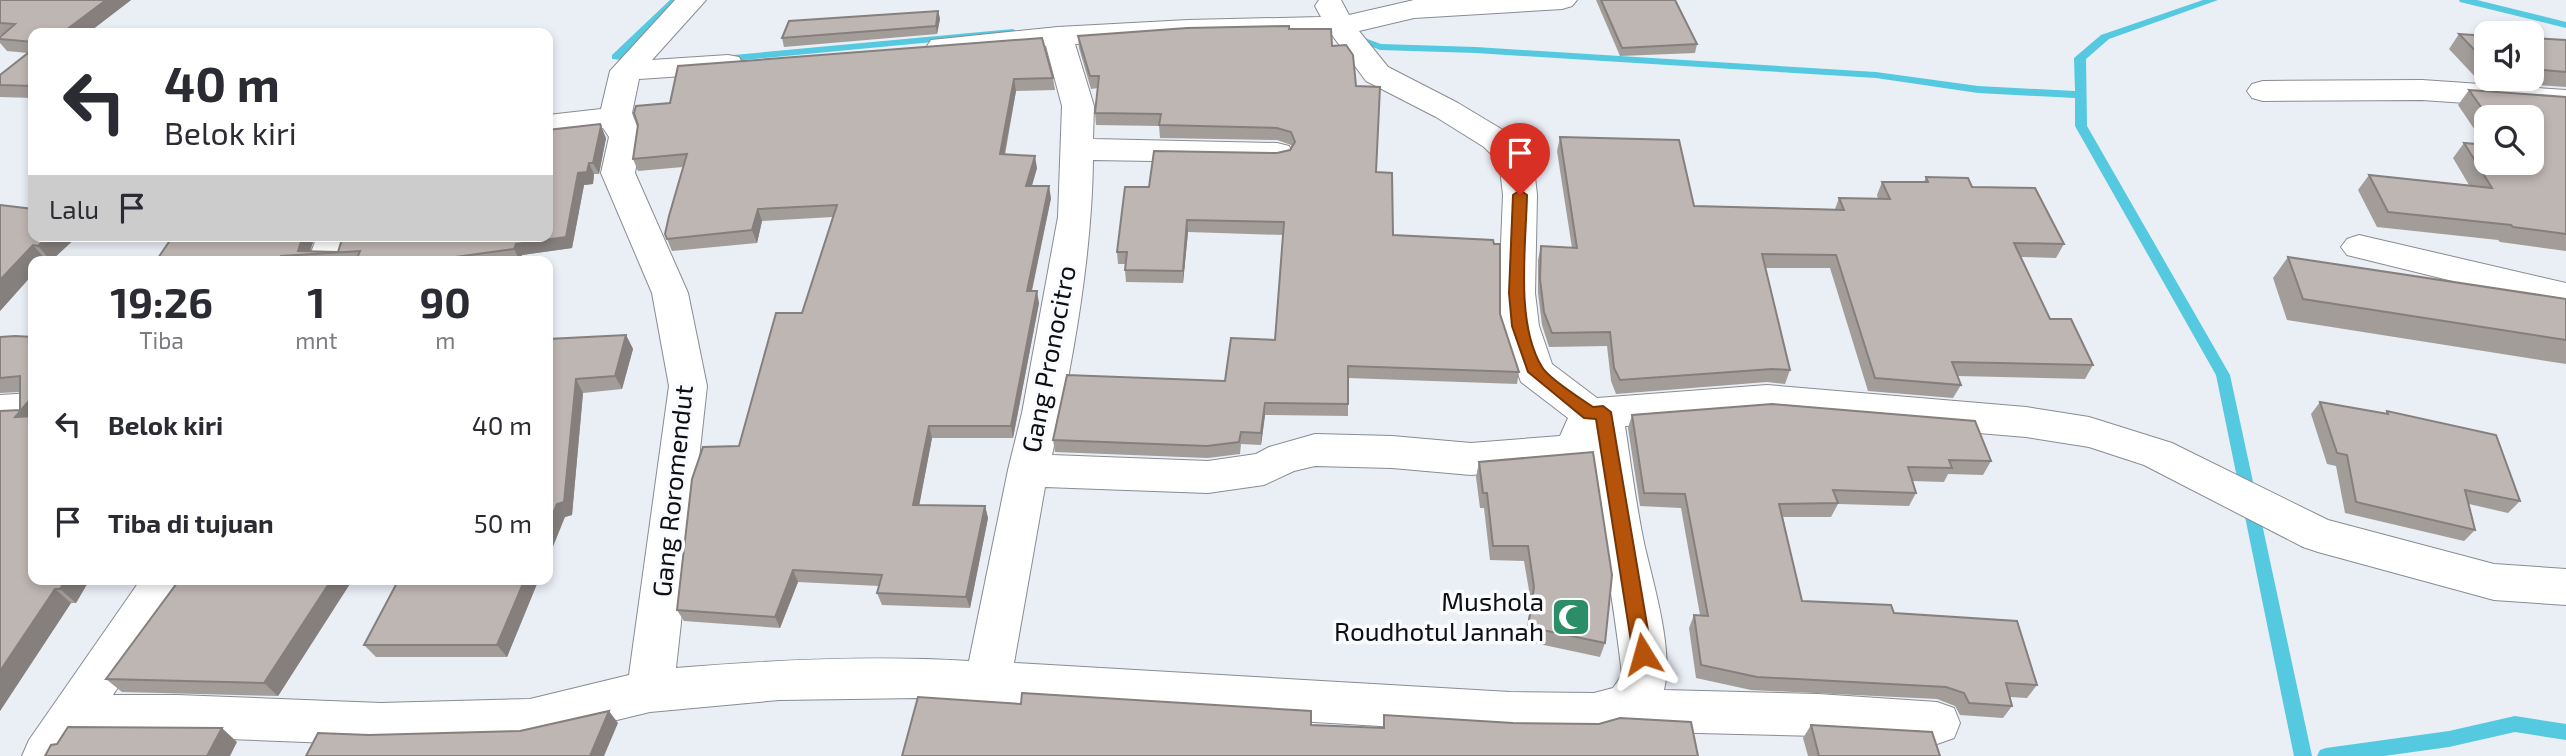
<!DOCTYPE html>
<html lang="id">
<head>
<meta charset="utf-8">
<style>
	:root { --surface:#fff; --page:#f7f7f7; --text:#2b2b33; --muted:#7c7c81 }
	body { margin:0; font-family:"Exo 2",sans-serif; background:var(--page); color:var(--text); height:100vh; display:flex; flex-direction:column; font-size:26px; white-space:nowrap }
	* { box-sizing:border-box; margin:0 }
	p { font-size:23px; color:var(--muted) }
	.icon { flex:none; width:38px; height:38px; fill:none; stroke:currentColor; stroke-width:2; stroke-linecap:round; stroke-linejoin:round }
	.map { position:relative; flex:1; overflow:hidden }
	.side { position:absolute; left:28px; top:256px; width:525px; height:329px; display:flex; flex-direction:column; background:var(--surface); border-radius:14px; box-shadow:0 4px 10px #0003 }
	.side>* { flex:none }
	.top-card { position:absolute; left:28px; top:28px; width:525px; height:214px; border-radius:14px; box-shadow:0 4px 10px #0003; background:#fff; color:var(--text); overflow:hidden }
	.controls { position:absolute; left:2474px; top:21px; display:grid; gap:14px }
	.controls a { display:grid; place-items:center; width:70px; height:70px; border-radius:14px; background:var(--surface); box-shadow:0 4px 10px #0003; font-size:35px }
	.pin { position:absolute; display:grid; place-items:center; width:60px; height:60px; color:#fff; margin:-72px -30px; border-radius:50% 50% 50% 0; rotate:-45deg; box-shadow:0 0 7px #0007 }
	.pin .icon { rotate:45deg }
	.me { position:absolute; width:77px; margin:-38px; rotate:352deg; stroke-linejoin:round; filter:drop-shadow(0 0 5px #0008) }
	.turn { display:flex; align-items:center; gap:24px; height:147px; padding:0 21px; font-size:32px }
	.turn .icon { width:91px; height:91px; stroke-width:2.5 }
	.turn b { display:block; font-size:49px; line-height:60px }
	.then { display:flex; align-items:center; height:66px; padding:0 21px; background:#0003; gap:14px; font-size:26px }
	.eta { display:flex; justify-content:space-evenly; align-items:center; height:119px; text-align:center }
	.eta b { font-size:42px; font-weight:700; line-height:49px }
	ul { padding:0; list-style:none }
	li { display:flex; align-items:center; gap:21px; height:98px; padding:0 21px }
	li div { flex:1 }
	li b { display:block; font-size:26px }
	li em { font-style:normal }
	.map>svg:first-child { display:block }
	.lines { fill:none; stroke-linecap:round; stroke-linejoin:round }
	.stream { fill:#54c9e0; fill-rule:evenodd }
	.minor-casing { stroke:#898c92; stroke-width:2 }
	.minor { fill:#fff; fill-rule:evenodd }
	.wall { fill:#a39d9a; fill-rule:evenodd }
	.shaded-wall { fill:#857f7d }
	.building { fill:#beb6b3; stroke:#857f7d; stroke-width:2 }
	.route { fill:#b45309; stroke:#753606; stroke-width:2 }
	.labels { text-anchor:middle; stroke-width:7; stroke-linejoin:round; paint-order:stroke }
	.street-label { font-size:26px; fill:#0e0f11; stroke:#fafbfe }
	.poi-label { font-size:26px; fill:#0e0f11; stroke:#fafbfe; text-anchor:end }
</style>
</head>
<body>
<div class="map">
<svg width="2566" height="756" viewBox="0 0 2566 756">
	<rect width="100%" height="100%" fill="#eaeef5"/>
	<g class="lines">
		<g class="stream">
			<polygon points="670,0 681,0 625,55 644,58 644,62 612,59 612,55"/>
			<polygon points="2203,0 2218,0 2109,39 2086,59 2087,126 2230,375 2312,756 2294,756 2216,375 2075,126 2075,98 1978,93 1876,78 1476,53 1380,50 1346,36 1351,33 1381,44 1476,47 1876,72 1978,86 2075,91 2074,58 2101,35"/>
			<polygon points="2459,0 2477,0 2566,22 2566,28 2460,2"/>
			<polygon points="1013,29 1018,32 1017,34 723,62 717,59 723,56"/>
			<polygon points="2515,716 2566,724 2566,740 2515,732 2449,747 2384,756 2317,756 2320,750 2326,748 2449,731"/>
		</g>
		<g class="minor-casing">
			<g id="minor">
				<path d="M675 0H706L652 60 728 55 739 57 743 64 739 71 728 73 639 79 632 113 641 137 635 173 688 293 707 386 676 668C773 660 871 655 969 661L1008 470 1022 413 1058 217 1062 106 1046 46 942 55 931 52 927 46 931 40 1058 27 1188 20 1321 17 1315 6 1319 0H1341L1349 15 1414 0H1577L1572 6 1562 9 1414 18 1359 31 1388 67 1458 103 1508 133 1525 153 1534 168 1537 195 1535 293 1539 326 1552 364 1597 398 1767 385 2026 407 2089 417 2172 443 2328 520 2494 564 2566 569V605L2494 600 2318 552 2303 547 2144 465 2089 447 2026 437 1767 415 1625 426C1631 465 1636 504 1644 543 1653 583 1674 650 1664 690L1818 694 1937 702 1954 708 1960 723 1954 738 1937 744 1818 736 1657 732 1632 725 1594 735 1510 734 920 698 779 700 650 712 530 741 381 745 177 737 85 738 73 756H22L29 740 141 579H188L113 695H177L381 703 530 699 629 675 669 386 652 293 601 173 609 137 603 128 548 135V115L601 109 610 71ZM1332 35 1366 81 1436 117 1484 147 1495 158 1500 168 1503 195 1499 293 1501 326 1521 382 1568 418 1560 436 1471 443 1392 436 1315 434 1269 447 1256 454 1208 461 1052 455C1073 362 1092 254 1093 160L1277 163 1289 160 1293 153 1289 146 1277 143 1093 139 1094 106 1075 44 1188 38ZM1590 457C1600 530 1614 602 1622 675L1613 688 1594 693 1510 692 1014 663 1045 487 1208 493 1264 485 1294 471 1315 466 1392 468 1471 475 1573 467 1587 462Z"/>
				<polygon points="2422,80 2566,90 2566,110 2422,100 2263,101 2252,98 2247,91 2252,84 2263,81"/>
				<polygon points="2359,235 2566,283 2566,309 2347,255 2341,247 2347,239"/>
				<polygon points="317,236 352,236 344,261 308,261"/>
				<polygon points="33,393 33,423 0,425 0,395"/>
			</g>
		</g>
		<use href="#minor" class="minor"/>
	</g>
	<g class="wall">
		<polygon points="0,0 131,0 88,33 33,33 33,98 0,97 0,75 28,53 7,51 0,43 0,37 2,35 0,35"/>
		<polygon points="1596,0 1675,0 1697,44 1695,53 1620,56"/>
		<polygon points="938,11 940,19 937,34 784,47 782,38"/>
		<polygon points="1289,29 1332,46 1356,86 1376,172 1393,235 1500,314 1519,372 1517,384 1348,378 1348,416 1265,415 1261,445 1241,444 1240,454 1208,458 1055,452 1053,440 1225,381 1275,340 1283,235 1188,232 1183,283 1126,282 1125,270 1125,264 1118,264 1117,252 1149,187 1290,150 1292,147 1291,145 1277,140 1160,138 1159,126 1096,125 1095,113 1098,88 1091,89 1079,48 1078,36"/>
		<polygon points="2459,34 2487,36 2487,79 2532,79 2532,38 2566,40 2566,87 2479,81 2449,49"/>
		<polygon points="678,66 1053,78 1055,90 1016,91 1005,155 1037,168 1032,186 1051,198 1032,291 1039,303 1013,438 932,438 919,505 985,506 988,518 970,608 882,605 877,593 879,586 798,582 780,628 684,621 677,610 739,446 802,313 833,217 762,221 757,243 672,251 665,234 683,167 638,171 633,159 670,103"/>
		<path d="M2469 90 2566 97V251L2500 242 2498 240 2377 227 2358 190 2369 175 2469 185 2453 158 2464 143 2485 145 2458 105ZM2487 117H2532V163H2487Z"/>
		<polygon points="548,130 606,138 599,174 594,174 593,184 584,185 572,248 522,255 520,261 156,261 173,236 315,236 310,251 338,252"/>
		<polygon points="1560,137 1694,206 1835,209 1839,198 1878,199 1877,195 1882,182 1924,182 1926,177 1972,187 2064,244 2056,258 2021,257 2050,319 2093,365 2085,379 1957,376 1961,385 1953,398 1868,391 1830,268 1766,268 1790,370 1785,384 1767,382 1616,394 1611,381 1607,346 1549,347 1542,325 1538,293 1538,260 1541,246 1572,248 1557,151"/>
		<polygon points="33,209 51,261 33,261 33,274 0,311"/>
		<polygon points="2288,257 2566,299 2566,364 2287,320 2273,278"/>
		<polygon points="626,335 633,349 622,389 583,393 572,515 565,517 548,339"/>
		<polygon points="0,337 33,337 33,579 90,579 76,603 71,603 0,711 0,411 20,410 20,392 0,393"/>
		<polygon points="2320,402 2385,414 2387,411 2520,501 2508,513 2469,504 2475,530 2464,541 2345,513 2336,466 2327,464 2311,414"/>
		<polygon points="1632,415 1991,461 1983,475 1948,474 1944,482 1912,481 1916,493 1909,506 1838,504 1831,517 1783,517 1802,601 1894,613 2037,685 2027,698 2010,697 2012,706 2003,718 1960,715 1955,706 1937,699 1751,690 1696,678 1689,628 1694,615 1700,615 1681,508 1640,506 1628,428"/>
		<polygon points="1479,462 1605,643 1600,657 1525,641 1531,602 1524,561 1490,560 1484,508 1480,508 1476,477"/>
		<polygon points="178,579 353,579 278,696 122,692 106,679 179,580"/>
		<polygon points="399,579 539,579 507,657 376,657 364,645"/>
		<polygon points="1811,725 1940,756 1808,756 1803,738"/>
	</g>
	<g class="shaded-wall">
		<polygon points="106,0 131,0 88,33 62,33"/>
		<polygon points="938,11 940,19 937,34 936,26"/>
		<polygon points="1014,79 1016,91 1002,166 1000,154"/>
		<polygon points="601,126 606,138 599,174 593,163"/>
		<polygon points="1035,156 1037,168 1028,198 1026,186"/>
		<polygon points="589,163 594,174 593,184 584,185 572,248 522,255 520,261 514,249 516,244"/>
		<polygon points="1049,186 1051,198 1029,303 1027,291"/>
		<polygon points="758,209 762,221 757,243 752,230"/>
		<polygon points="1187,220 1188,232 1183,283 1183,271"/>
		<polygon points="49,236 78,236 51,261 38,246"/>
		<polygon points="303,236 315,236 309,254 298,251"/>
		<polygon points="33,245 46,260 33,261 33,274 0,311 0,280"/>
		<polygon points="1037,291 1039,303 1013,438 1011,426"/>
		<polygon points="626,335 633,349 622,389 615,376"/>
		<polygon points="576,379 583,393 572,515 565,517 548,559 548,525"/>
		<polygon points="33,396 33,428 15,417"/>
		<polygon points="1265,403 1265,415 1261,445 1261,433"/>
		<polygon points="929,426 932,438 917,517 913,505"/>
		<polygon points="985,506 988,518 970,608 966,597"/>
		<polygon points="793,570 798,582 780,628 775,617"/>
		<polygon points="66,579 90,579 76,603 60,589"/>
		<polygon points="332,579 353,579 278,696 264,683"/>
		<polygon points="525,579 539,579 507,657 497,645"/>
		<polygon points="55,589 71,603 0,711 0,671"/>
		<polygon points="609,711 618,723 604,756 590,756"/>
		<polygon points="222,728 237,742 230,756 207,756"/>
	</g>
	<g class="building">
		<polygon points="0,0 106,0 62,33 33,33 33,42 0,39 0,37 15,24 0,23"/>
		<polygon points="1601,0 1675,0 1697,44 1622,48"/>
		<polygon points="938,11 936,26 782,38 789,21"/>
		<polygon points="1289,26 1289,29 1331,29 1332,46 1346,45 1353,55 1356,86 1380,87 1376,172 1392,173 1393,235 1493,240 1494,244 1500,244 1500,314 1519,372 1348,366 1348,404 1265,403 1261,433 1241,432 1239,442 1207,446 1053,440 1067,375 1225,381 1231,338 1275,340 1284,222 1187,220 1183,271 1125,270 1127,252 1117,252 1125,187 1149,187 1154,151 1277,153 1290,150 1295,142 1291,132 1277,128 1159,125 1161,114 1095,113 1099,76 1090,76 1078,36 1187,28"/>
		<polygon points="2459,34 2487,36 2487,63"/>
		<polygon points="1042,38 1053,78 1014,79 1000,154 1035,156 1026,186 1049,186 1027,291 1037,291 1011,426 929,426 913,505 985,506 966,597 877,593 882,575 793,570 775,617 677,610 692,479 703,447 739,446 776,313 802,313 837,205 758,209 752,230 667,239 665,234 669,216 687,154 633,159 638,125 634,113 636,106 670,103 678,66"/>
		<polygon points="2532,38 2566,40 2566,72 2532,69"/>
		<polygon points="33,49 33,86 0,85 0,75"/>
		<polygon points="2469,90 2566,97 2566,234 2513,227 2511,225 2388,212 2369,175 2492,188 2464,143 2487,145 2487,163 2532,163 2532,117 2488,117"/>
		<polygon points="600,124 601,126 593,163 589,163 587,172 578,173 566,237 516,244 514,249 426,261 356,261 360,251 281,256 278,261 156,261 173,236 303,236 298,251 338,252 343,236 548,236 548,130"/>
		<polygon points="1560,137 1679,140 1694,206 1844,210 1839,198 1890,199 1882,182 1928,182 1926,177 1968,178 1972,187 2035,188 2064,244 2014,243 2050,319 2071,319 2093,365 1952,362 1961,385 1875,378 1836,255 1762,254 1790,370 1772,369 1620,380 1614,368 1610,332 1552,333 1544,312 1540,279 1541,246 1577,248"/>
		<polygon points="0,205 33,209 33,236 49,236 38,246 33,245 0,280"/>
		<polygon points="2288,257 2566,299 2566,340 2303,299"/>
		<polygon points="626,335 615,376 576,379 564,502 557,504 548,525 548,339"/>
		<polygon points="15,336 33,337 33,396 15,417 33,416 33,579 66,579 60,589 55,589 0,671 0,411 20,410 20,376 0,378 0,337"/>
		<polygon points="2320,402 2388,414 2387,411 2496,435 2520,501 2465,490 2475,530 2356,502 2347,455 2337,453"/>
		<polygon points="1772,404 1975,421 1991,461 1949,460 1952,468 1908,467 1916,493 1833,490 1838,503 1779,504 1802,601 1891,605 1894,613 2017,621 2037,685 2006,683 2012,706 1969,703 1964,693 1946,687 1757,677 1701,665 1694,615 1708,616 1685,494 1644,493 1632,415"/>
		<polygon points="1593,452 1612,575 1605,643 1528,627 1534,587 1528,546 1493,546 1487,493 1483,493 1479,462"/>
		<polygon points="180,579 332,579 264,683 106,679"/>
		<polygon points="399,579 525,579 497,645 364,645"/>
		<polygon points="1022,693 1311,711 1311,725 1384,728 1384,715 1513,723 1599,724 1620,718 1691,722 1698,756 902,756 918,697 1021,704"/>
		<polygon points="609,711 590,756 306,756 318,733 369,735 520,731"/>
		<polygon points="1811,725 1932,732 1940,756 1819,756"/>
		<polygon points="68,727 222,728 207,756 45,756 51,745 57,744"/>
	</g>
	<path class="route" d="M1520 190 1527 195C1526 245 1515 323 1542 367 1549 379 1580 398 1593 407L1603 406 1611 412 1652 654 1649 659 1643 662 1636 659 1633 654 1596 419 1584 418 1528 372 1512 326 1509 293 1513 195Z"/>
	<defs>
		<g id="mosque-square" transform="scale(2.0125)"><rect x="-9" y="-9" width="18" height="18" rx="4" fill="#2b8e69" stroke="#fafbfe"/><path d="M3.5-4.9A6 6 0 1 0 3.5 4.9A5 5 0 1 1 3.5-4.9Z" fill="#fff"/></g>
	</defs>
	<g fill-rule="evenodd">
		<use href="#mosque-square" x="1571" y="617"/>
	</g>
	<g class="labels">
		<g class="street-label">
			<text transform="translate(1049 359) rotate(-79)" y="9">Gang Pronocitro</text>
			<text transform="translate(673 491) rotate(-84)" y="9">Gang Roromendut</text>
		</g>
		<g class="poi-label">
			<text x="1544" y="611">Mushola<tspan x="1544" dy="30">Roudhotul Jannah</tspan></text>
		</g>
	</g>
</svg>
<div class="controls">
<a><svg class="icon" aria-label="sound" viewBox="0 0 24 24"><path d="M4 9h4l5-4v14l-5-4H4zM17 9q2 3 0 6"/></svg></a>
<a><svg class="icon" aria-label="search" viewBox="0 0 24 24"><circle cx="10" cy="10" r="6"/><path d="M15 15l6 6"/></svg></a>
</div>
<div class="pin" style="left:1520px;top:195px;background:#d93025"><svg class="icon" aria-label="arrive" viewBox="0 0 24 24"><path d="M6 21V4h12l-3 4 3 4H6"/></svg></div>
<svg class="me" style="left:1643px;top:654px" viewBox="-20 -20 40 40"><path d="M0-17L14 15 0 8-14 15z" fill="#b45309" stroke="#fff" stroke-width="4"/></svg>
<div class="top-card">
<div class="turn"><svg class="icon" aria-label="left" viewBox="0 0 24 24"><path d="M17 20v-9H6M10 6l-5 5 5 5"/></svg><div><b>40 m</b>Belok kiri</div></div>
<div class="then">Lalu<svg class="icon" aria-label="arrive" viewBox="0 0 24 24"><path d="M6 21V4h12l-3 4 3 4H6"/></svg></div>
</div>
<section class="side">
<div class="eta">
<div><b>19:26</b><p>Tiba</p></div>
<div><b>1</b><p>mnt</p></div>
<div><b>90</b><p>m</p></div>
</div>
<ul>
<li><svg class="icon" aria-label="left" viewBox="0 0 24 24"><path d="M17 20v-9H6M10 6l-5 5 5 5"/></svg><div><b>Belok kiri</b></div><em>40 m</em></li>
<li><svg class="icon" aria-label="arrive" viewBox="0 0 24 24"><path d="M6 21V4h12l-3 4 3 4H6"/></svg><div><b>Tiba di tujuan</b></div><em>50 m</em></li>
</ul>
</section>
</div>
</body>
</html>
